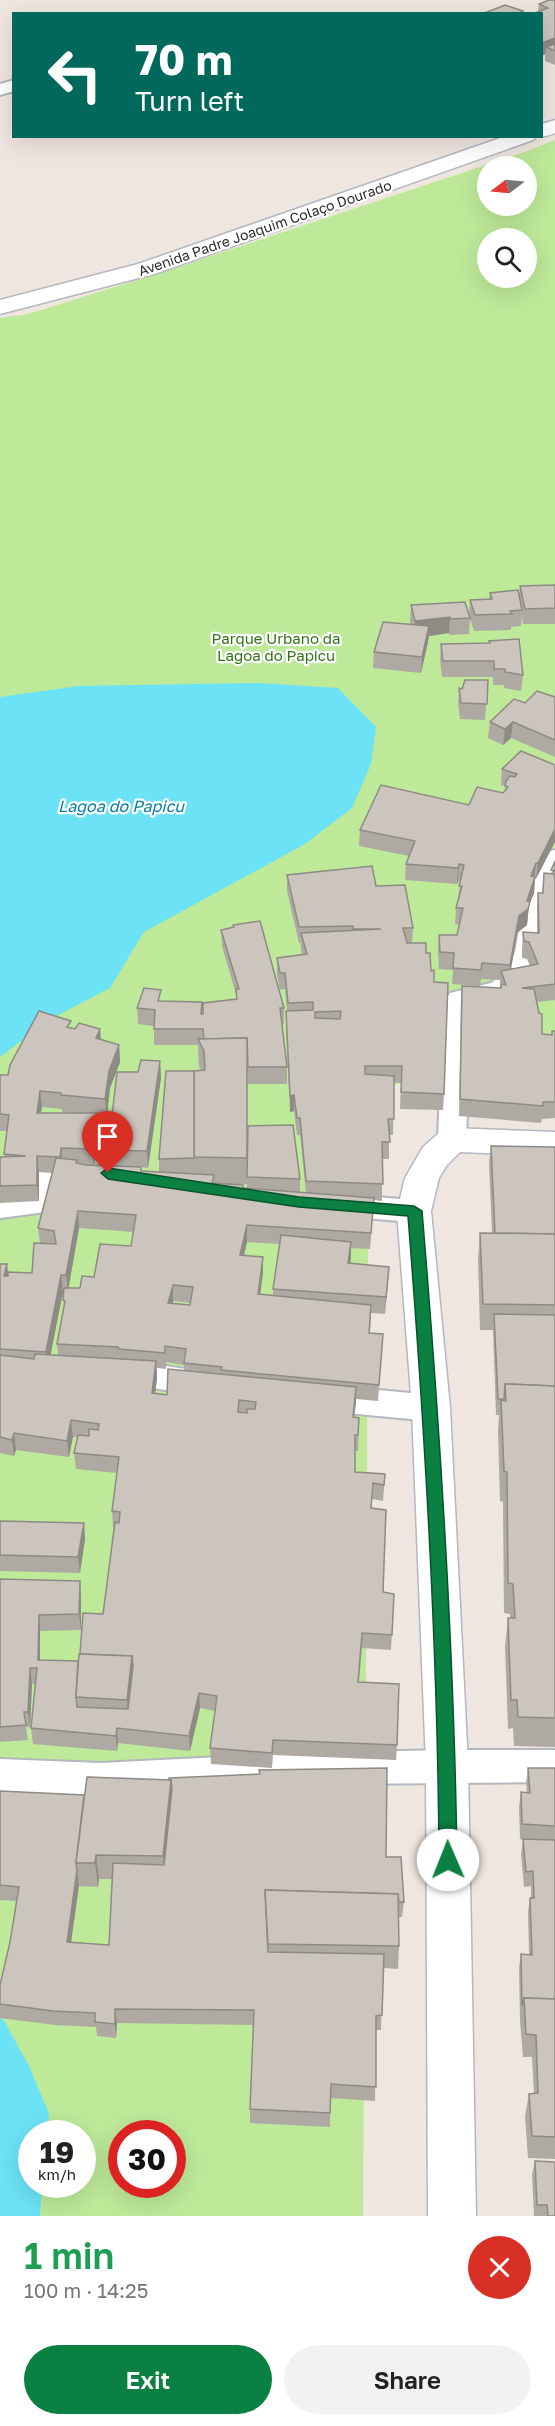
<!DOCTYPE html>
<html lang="en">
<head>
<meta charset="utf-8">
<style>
	:root { --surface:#fff; --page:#f2f2f2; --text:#222; --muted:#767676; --accent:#0b8043 }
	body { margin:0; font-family:"Golos Text",sans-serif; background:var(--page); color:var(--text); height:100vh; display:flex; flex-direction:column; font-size:22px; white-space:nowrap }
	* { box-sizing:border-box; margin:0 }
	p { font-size:20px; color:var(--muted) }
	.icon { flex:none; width:33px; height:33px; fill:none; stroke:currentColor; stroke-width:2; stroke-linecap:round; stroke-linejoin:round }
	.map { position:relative; height:2216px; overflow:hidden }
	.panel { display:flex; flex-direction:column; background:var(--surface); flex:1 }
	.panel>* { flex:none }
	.guide { position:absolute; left:12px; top:12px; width:531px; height:126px; border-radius:0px; box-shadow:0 6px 24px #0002; background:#00695c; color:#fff; overflow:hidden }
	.needle { width:39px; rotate:254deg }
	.controls { position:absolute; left:477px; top:156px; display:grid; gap:12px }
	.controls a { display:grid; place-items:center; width:60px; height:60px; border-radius:50%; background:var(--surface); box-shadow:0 6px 24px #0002; font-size:30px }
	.speed { position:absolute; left:18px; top:2120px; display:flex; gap:12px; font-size:30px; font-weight:700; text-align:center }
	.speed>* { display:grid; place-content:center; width:78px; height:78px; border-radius:50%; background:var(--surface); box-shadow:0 6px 24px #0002; line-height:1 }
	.speed small { font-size:15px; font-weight:400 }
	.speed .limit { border:9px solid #d22; background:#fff; color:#111 }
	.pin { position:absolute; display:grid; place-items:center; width:51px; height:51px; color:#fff; margin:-62px -26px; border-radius:50% 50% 50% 0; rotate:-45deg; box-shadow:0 0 6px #0007 }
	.pin .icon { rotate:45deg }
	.me { position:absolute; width:66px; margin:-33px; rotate:359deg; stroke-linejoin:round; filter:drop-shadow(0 0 4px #0008) }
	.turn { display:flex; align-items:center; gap:21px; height:126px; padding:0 24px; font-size:27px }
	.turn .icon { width:78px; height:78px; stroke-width:2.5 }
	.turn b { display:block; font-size:42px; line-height:51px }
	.round { display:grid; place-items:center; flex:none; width:63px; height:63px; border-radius:32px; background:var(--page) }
	.headline { display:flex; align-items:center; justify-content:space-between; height:102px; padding:0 24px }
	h1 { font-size:36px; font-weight:600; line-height:45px; color:#1e9e55 }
	.primary-button { display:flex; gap:12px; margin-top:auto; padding:12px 24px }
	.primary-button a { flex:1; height:69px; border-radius:36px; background:var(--accent); color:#fff; font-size:24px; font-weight:600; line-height:69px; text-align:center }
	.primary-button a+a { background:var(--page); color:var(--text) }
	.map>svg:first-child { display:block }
	.green { fill:#bde999; fill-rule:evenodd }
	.water { fill:#6ce2f7 }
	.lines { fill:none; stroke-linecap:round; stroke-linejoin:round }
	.service-casing { stroke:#b3b7c1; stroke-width:4 }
	.minor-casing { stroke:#b3b7c1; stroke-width:3 }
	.service { fill:#fff; fill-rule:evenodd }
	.minor { fill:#fff; fill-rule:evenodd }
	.wall { fill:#afa9a3; fill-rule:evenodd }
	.shaded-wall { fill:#8e8a84 }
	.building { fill:#cbc5bd; stroke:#8e8a84; stroke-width:1.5; fill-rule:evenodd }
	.route { fill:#0b8043; stroke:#07532c; stroke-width:1.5 }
	.labels { text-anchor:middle; stroke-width:4.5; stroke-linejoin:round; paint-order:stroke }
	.far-street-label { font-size:14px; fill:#2d2d2d; stroke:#fff }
	.park-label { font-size:15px; fill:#347216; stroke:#fff }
	.water-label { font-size:16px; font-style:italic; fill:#057fa2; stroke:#fff }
</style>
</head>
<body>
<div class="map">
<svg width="555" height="2216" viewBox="0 0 555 2216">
	<rect width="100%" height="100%" fill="#efe6df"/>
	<path class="green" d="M555 140V1077L444 1071 369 1092 363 2216H0V318L28 314 160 273 522 153ZM488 166H526V206H488ZM488 238H526V278H488ZM32 2133H82V2184H32ZM122 2133H172V2184H122Z"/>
	<g class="water">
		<polygon points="259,683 338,688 376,727 371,764 352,808 305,844 144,932 110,988 47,1021 0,1057 0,697 79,686"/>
		<polygon points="0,2018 3,2019 29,2066 49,2114 47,2133 32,2133 32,2184 42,2184 40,2216 0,2216"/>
	</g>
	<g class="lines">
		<g class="service-casing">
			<g id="service">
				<polygon points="14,80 14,91 0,95 0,84"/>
				<polygon points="555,850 555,885 549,902 541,952 533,975 516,993 471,1006 466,1140 462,1147 452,1150 442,1147 438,1140 443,1003 450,993 491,983 508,970 515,952 526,891 546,852"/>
				<path d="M53 1163H91L101 1166 106 1174 101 1182 91 1185H63V1197L53 1211 0 1218V1196L33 1193C34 1177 37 1168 53 1163Z"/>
				<polygon points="336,1194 414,1200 425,1203 429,1211 425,1219 414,1222 336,1216 326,1213 321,1205 326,1197"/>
				<polygon points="120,1359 205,1372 216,1375 221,1384 216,1393 205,1396 120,1383 109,1380 104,1371 109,1362"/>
				<polygon points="316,1384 431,1395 442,1399 447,1408 442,1417 431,1421 316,1410 305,1406 300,1397 305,1388"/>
				<polygon points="447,1750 555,1750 555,1782 340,1784 100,1796 0,1791 0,1759 100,1763 304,1753"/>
			</g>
		</g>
		<g class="minor-casing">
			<g id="minor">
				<path d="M555 120V133C550 135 545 137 540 136L542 124Z"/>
				<polygon points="506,136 536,136 533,140 154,274 0,314 0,300 138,264"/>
				<polygon points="452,1128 555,1132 555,1156 460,1152 447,1165 439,1178 431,1211 450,1408 468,1765 476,2216 428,2216 426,1765 412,1408 397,1211 405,1178 423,1147 440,1132"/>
			</g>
		</g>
		<use href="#service" class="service"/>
		<use href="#minor" class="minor"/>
	</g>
	<g class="wall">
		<polygon points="555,0 555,65 545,61 545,54 542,56 542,14 538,11 539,4"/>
		<polygon points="555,585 555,624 523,624 522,616 521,626 511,627 511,630 474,631 470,619 469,634 449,635 449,633 429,636 428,642 421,673 373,668 374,652 411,625 410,621 411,605 469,614 470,600 489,599 490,593 519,596 520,586"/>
		<polygon points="489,641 523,675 521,691 504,688 504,685 493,685 493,677 442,677 440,660 441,644 489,643"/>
		<polygon points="488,680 485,720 460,719 458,704 459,688 462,689"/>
		<polygon points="555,697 555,757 511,738 503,745 488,738 490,722 525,703"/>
		<polygon points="555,765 536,879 535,879 534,893 529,905 527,925 517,933 511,969 530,966 527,959 522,958 522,949 523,932 537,933 537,909 538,893 542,893 544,873 551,874 555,861 555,1000 537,1002 542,1034 552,1035 555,1031 555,1118 542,1119 541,1123 459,1116 461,1003 462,986 500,988 500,980 481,979 480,986 452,984 453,970 439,969 438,951 439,935 457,935 459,925 455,924 456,908 458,902 460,881 458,881 457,884 405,880 406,864 409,856 359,846 360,830 469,805 503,793 505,791 505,786 501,785 502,769"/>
		<path d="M287 875 376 886 413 928 412 943 426 953 431 971 444 1094 443 1110 400 1109 401 1083 394 1082 393 1135H389V1159H382V1201L374 1200 370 1249 351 1248 350 1263 389 1267 385 1314 371 1313 370 1333 383 1334 378 1401 356 1399 354 1417 359 1418 358 1451H355V1472L385 1474 383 1501 372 1499V1508L383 1592 394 1594 391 1650 362 1648 359 1682 397 1745 396 1760 273 1755 272 1768 211 1764 210 1748 215 1711 200 1708 190 1751 118 1743 117 1751 33 1744 31 1728 35 1684H32L30 1727H26L28 1740 0 1742V1579L80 1581 81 1597V1630L40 1631V1661H78L80 1654 103 1614 114 1527H113L112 1511 117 1473 76 1469 74 1453 78 1437H73L69 1457 16 1450 14 1456 0 1453V1264L8 1272 32 1273 40 1243 38 1228 52 1173 39 1172V1201L0 1203V1157H4L7 1131H0V1075H8L71 1028 75 1029H100L101 1040 119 1045 120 1062 110 1088 107 1115H99L100 1129 94 1165 109 1166 108 1150 138 1072 160 1061 161 1078 148 1168 141 1167V1171L159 1172V1159L194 1071 201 1070 199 1066 198 1045H154V1026L138 1024 137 1008 161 1001 202 1002V1014L236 1000V994L222 946 221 930 233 927V925L284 1008V1024H282L287 1067V1084H248L247 1064V1168L300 1179V1192L306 1193 300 1135H297L294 1111 290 1112 286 1028V1011H287L285 989 280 990 277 974V958L302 955 301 949V943H299L287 891ZM42 1107 62 1109V1112L73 1113H41ZM229 1184H247V1188H243ZM79 1228 134 1232 131 1246 80 1288H68ZM247 1242 280 1244 273 1289V1295L260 1294 263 1273V1257L244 1255ZM63 1292 64 1309 57 1344 58 1356 50 1355ZM173 1301 191 1303 190 1305 173 1303ZM166 1362 184 1365V1371L167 1395 155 1394 157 1378V1368L166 1369Z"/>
		<polygon points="491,1146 555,1147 555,1747 514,1746 513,1728 508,1729 505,1647 508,1618 510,1618 510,1614 504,1613 503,1502 500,1501 498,1430 499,1415 496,1415 493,1330 480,1330 478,1259 480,1233 492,1233 489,1163"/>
		<polygon points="0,1521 84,1523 85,1539 80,1573 0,1571"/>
		<polygon points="528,1768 555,1768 555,2159 528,2158 525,2116 529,2094 534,2094 532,2057 523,2057 520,2021 519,1968 521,1954 529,1955 528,1912 530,1898 531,1898 531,1886 524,1887 521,1854 523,1840 520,1839 519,1807 521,1792 527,1793 526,1783"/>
		<path d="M259 1770 386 1857 404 1902 402 1917H399V1946L398 1969 383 1968 381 2030H376L375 2101 330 2098V2127L250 2123V2109L254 2025 117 2023 116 2038 97 2036 96 2027 55 2025 0 2018V1985L10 1942 16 1901 0 1900V1791L84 1795 169 1780 259 1774ZM99 1879H113L109 1945 71 1942 79 1885V1886L98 1887Z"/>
		<polygon points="535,2161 555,2216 534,2216 532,2175"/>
	</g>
	<g class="shaded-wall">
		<polygon points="555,38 555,51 546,47 545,54 542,56 542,43"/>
		<polygon points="450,617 449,633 429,636 428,642 421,673 422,657 415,637 415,621"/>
		<polygon points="513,722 511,738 503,745 505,729"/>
		<polygon points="555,829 555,842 536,879 538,863"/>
		<polygon points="536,863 534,879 531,876"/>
		<polygon points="459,864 458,881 457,884 458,868"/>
		<polygon points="535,877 534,893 529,905 527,925 517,933 509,981 510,965 519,916 527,901"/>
		<polygon points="100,1029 101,1045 96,1038"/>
		<polygon points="119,1045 120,1062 110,1088 107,1115 105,1099 109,1071"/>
		<polygon points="160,1061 161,1078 148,1168 147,1151"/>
		<polygon points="40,1091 42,1107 39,1129 37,1113"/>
		<polygon points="294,1095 294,1111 290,1112 290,1096"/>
		<polygon points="99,1113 100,1129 94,1166 93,1149"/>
		<polygon points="61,1148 63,1164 61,1173 60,1157"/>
		<polygon points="37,1156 39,1172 39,1201 37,1185"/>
		<polygon points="78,1211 79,1228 68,1291 66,1275"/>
		<polygon points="247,1225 247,1242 240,1271 240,1255"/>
		<polygon points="351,1242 351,1258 348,1280 348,1263"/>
		<polygon points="263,1257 263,1273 258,1310 258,1294"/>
		<polygon points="7,1264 9,1281 4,1276"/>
		<polygon points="389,1267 388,1283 385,1314 386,1297"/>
		<polygon points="61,1275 63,1292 48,1368 46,1352"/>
		<polygon points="173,1285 173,1301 169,1319 168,1303"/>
		<polygon points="156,1361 157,1378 153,1410 152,1393"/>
		<polygon points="356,1387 356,1403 352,1433 353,1417"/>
		<polygon points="71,1420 73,1437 69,1457 67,1441"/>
		<polygon points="14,1433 16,1450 14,1456 12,1440"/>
		<polygon points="84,1523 85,1539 80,1573 78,1557"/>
		<polygon points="80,1581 81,1597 81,1630 79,1614"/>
		<polygon points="39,1615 40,1631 40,1676 38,1660"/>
		<polygon points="132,1656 134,1681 129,1724 127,1700"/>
		<polygon points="30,1668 32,1684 30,1727 28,1712"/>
		<polygon points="199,1693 200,1708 190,1751 189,1736"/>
		<polygon points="117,1728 118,1743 117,1751 116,1736"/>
		<polygon points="171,1780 173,1804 165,1880 163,1856"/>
		<polygon points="96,1855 99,1879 98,1887 95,1863"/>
		<polygon points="77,1870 79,1885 69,1957 67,1942"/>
		<polygon points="115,2009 117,2023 116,2038 115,2024"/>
	</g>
	<g class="building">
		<polygon points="549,0 555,0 555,38 542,43 542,14 533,14 548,8 539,4"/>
		<polygon points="505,5 523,11 518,14 482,14"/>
		<polygon points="555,44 555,51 546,47"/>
		<polygon points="555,585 555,608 525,609 520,586"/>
		<polygon points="518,590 522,610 510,611 512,614 475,615 470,600 492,599 490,593"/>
		<polygon points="465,602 470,618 450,619 450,617 415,621 411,605"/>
		<polygon points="383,622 429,626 422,657 374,652"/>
		<polygon points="519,639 523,675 505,672 505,669 494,669 494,661 443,661 441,644 490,643 489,641"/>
		<polygon points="465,680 488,680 487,704 461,703 459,688 462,689"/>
		<polygon points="537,691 555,697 555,740 513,722 505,729 490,722 514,699 525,703"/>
		<polygon points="521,751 555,765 555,829 538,863 536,863 531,876 535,877 527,901 530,901 528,909 519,916 510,965 482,963 481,970 453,968 454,953 440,952 439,935 457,935 463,908 456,908 462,886 459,886 464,865 459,864 458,868 406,864 415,841 360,830 381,785 469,805 477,787 503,793 508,787 505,786 506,781 510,776 515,777 517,774 502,769"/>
		<polygon points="555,861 555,871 551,870"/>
		<path d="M372 866 376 886 405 885 413 928H403L407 943H426V953H430L431 971 434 970V982L448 983 444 1094 401 1092 402 1066H365V1074L394 1076V1119H388L390 1142H382L383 1184 306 1181 300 1118H297L294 1095 290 1096 286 1011 313 1010V1002L288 1003 285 973H280L277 958 307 954 301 933 381 929H353V926L299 927 287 875ZM341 1011 340 1019 315 1018V1012Z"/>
		<polygon points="544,873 554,874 555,878 555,984 522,988 534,989 539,1013 542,1014 542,1034 552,1035 552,1031 555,1031 555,1102 543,1102 543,1106 460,1099 462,986 501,988 502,984 506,985 501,971 538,964 529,942 524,941 523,932 539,933 538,893 543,893"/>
		<polygon points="260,921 284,1008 280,1008 287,1067 248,1067 247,1038 204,1039 203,1029 154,1029 155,1010 137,1008 144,988 161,990 158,1001 202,1002 201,1014 203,1014 203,1003 237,999 236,989 239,989 221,930 234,927 233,925"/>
		<polygon points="39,1011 71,1021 67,1027 75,1029 79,1023 100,1029 96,1038 119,1045 109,1071 105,1099 61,1095 61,1093 40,1091 37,1113 99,1113 93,1149 61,1148 60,1157 37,1156 37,1185 0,1186 0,1157 26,1156 4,1154 9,1115 0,1114 0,1075 8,1075 10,1065"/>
		<polygon points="247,1038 247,1158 194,1157 194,1071 205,1070 204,1051 198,1039"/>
		<polygon points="141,1060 160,1061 147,1151 108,1150 117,1072 138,1072"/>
		<polygon points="166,1071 194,1071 194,1158 159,1159"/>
		<polygon points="293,1125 300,1179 247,1177 248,1126"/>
		<polygon points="491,1146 555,1147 555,1234 495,1233"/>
		<path d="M56 1158 77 1160 76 1163 86 1165 141 1167V1171L214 1175 212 1183 243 1185V1188L374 1198 371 1233 247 1225 240 1255 263 1257 258 1294 371 1305 369 1333 383 1334 379 1385 221 1370 222 1367 184 1363 186 1349 165 1346V1353L119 1349 118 1347 57 1344 65 1301 63 1300 64 1288H80L82 1276 94 1277 100 1244 131 1246 136 1215 78 1211 66 1275H61L46 1352 0 1349V1264H7L4 1276H8V1272L32 1273 34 1243 56 1244 54 1231 38 1228ZM173 1285 193 1287 190 1305 168 1303Z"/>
		<polygon points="480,1233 555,1234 555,1305 483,1304"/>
		<polygon points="281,1235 351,1242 348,1263 389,1267 386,1297 273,1289"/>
		<polygon points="494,1314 555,1315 555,1386 505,1384 504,1399 498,1399"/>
		<path d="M35 1354 156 1361 152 1393 167 1395 168 1369 356 1387 353 1417 359 1418 358 1435H355V1472L385 1474 384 1485 373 1483 371 1508 386 1510 383 1592 394 1594 392 1635 362 1633 358 1682 399 1684 397 1745 273 1740 272 1753 210 1748 217 1696 199 1693 189 1736 117 1728 116 1736 31 1728 37 1668H30L28 1712H24L26 1725 0 1727V1579L80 1581 79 1614 39 1615 38 1660 78 1661 76 1697 77 1707 128 1709 133 1666 132 1656 80 1654 83 1613 103 1614 115 1522 119 1523 120 1512 112 1511 119 1457 74 1453 78 1435 89 1436V1429L98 1430 99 1424 71 1420 67 1441 14 1433 12 1440 0 1437V1355L34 1359ZM239 1400 256 1402 255 1409H247V1413L238 1412Z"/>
		<polygon points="505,1384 555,1386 555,1718 518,1717 517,1700 511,1700 508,1618 515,1618 513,1584 508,1583 507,1472 504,1471 501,1400 506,1401"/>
		<polygon points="0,1521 84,1523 78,1557 0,1555"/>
		<polygon points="79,1654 132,1656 127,1700 76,1697"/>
		<polygon points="387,1768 386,1857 401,1857 404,1902 399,1902 398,1894 265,1890 268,1952 384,1954 382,2015 376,2016 376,2087 331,2084 330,2113 250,2109 254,2010 115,2009 115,2024 95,2022 95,2013 53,2011 0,2004 0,1985 10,1942 19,1887 0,1885 0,1791 84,1795 76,1863 77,1870 67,1942 109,1945 113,1863 164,1865 172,1789 171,1780 169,1780 169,1778 260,1774 259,1770"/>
		<polygon points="528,1768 555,1768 555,1826 522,1824 521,1792 530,1793"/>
		<polygon points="87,1777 171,1780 163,1856 96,1855 95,1863 76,1863"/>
		<polygon points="523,1839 555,1840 555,1999 524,1998 522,2006 521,1954 532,1955 530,1898 534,1898 533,1871 526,1872"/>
		<polygon points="265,1890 398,1894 399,1946 268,1944"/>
		<polygon points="524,1998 555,1999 555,2137 532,2136 529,2094 538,2093 536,2035 526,2034"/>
		<polygon points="535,2161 555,2162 555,2216 548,2216 547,2205 537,2205"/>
	</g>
	<path class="route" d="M108 1168 299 1197 414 1206 422 1211C440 1427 454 1643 457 1860L455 1866 448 1868 442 1866 439 1860C438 1645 425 1430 408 1216L299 1207 108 1179 101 1173Z"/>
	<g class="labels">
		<g class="far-street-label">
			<text transform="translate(265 228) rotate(-19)" y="5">Avenida Padre Joaquim Colaço Dourado</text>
		</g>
		<g class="park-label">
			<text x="276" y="644">Parque Urbano da<tspan x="276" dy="17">Lagoa do Papicu</tspan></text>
		</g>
		<g class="water-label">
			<text x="121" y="812">Lagoa do Papicu</text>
		</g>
	</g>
</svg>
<div class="controls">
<a><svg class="needle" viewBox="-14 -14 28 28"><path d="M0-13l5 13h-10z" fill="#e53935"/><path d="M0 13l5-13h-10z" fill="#767676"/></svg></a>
<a><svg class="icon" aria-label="search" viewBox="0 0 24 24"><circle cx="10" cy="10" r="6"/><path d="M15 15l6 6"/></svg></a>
</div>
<div class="speed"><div>19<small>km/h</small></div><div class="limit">30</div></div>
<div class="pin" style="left:108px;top:1173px;background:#d93025"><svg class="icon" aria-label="arrive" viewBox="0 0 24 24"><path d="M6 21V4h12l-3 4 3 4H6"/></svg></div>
<svg class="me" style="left:448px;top:1860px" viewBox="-20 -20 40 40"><circle r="19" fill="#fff"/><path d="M0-13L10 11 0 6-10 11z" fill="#0b8043"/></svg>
<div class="guide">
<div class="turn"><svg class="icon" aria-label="left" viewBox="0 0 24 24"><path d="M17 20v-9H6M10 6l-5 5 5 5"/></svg><div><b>70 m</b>Turn left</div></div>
</div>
</div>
<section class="panel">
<div class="headline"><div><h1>1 min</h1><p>100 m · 14:25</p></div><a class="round" style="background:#d93025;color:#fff"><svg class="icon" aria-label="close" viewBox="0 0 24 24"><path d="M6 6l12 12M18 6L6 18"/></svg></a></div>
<div class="primary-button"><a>Exit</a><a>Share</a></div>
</section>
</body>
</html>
